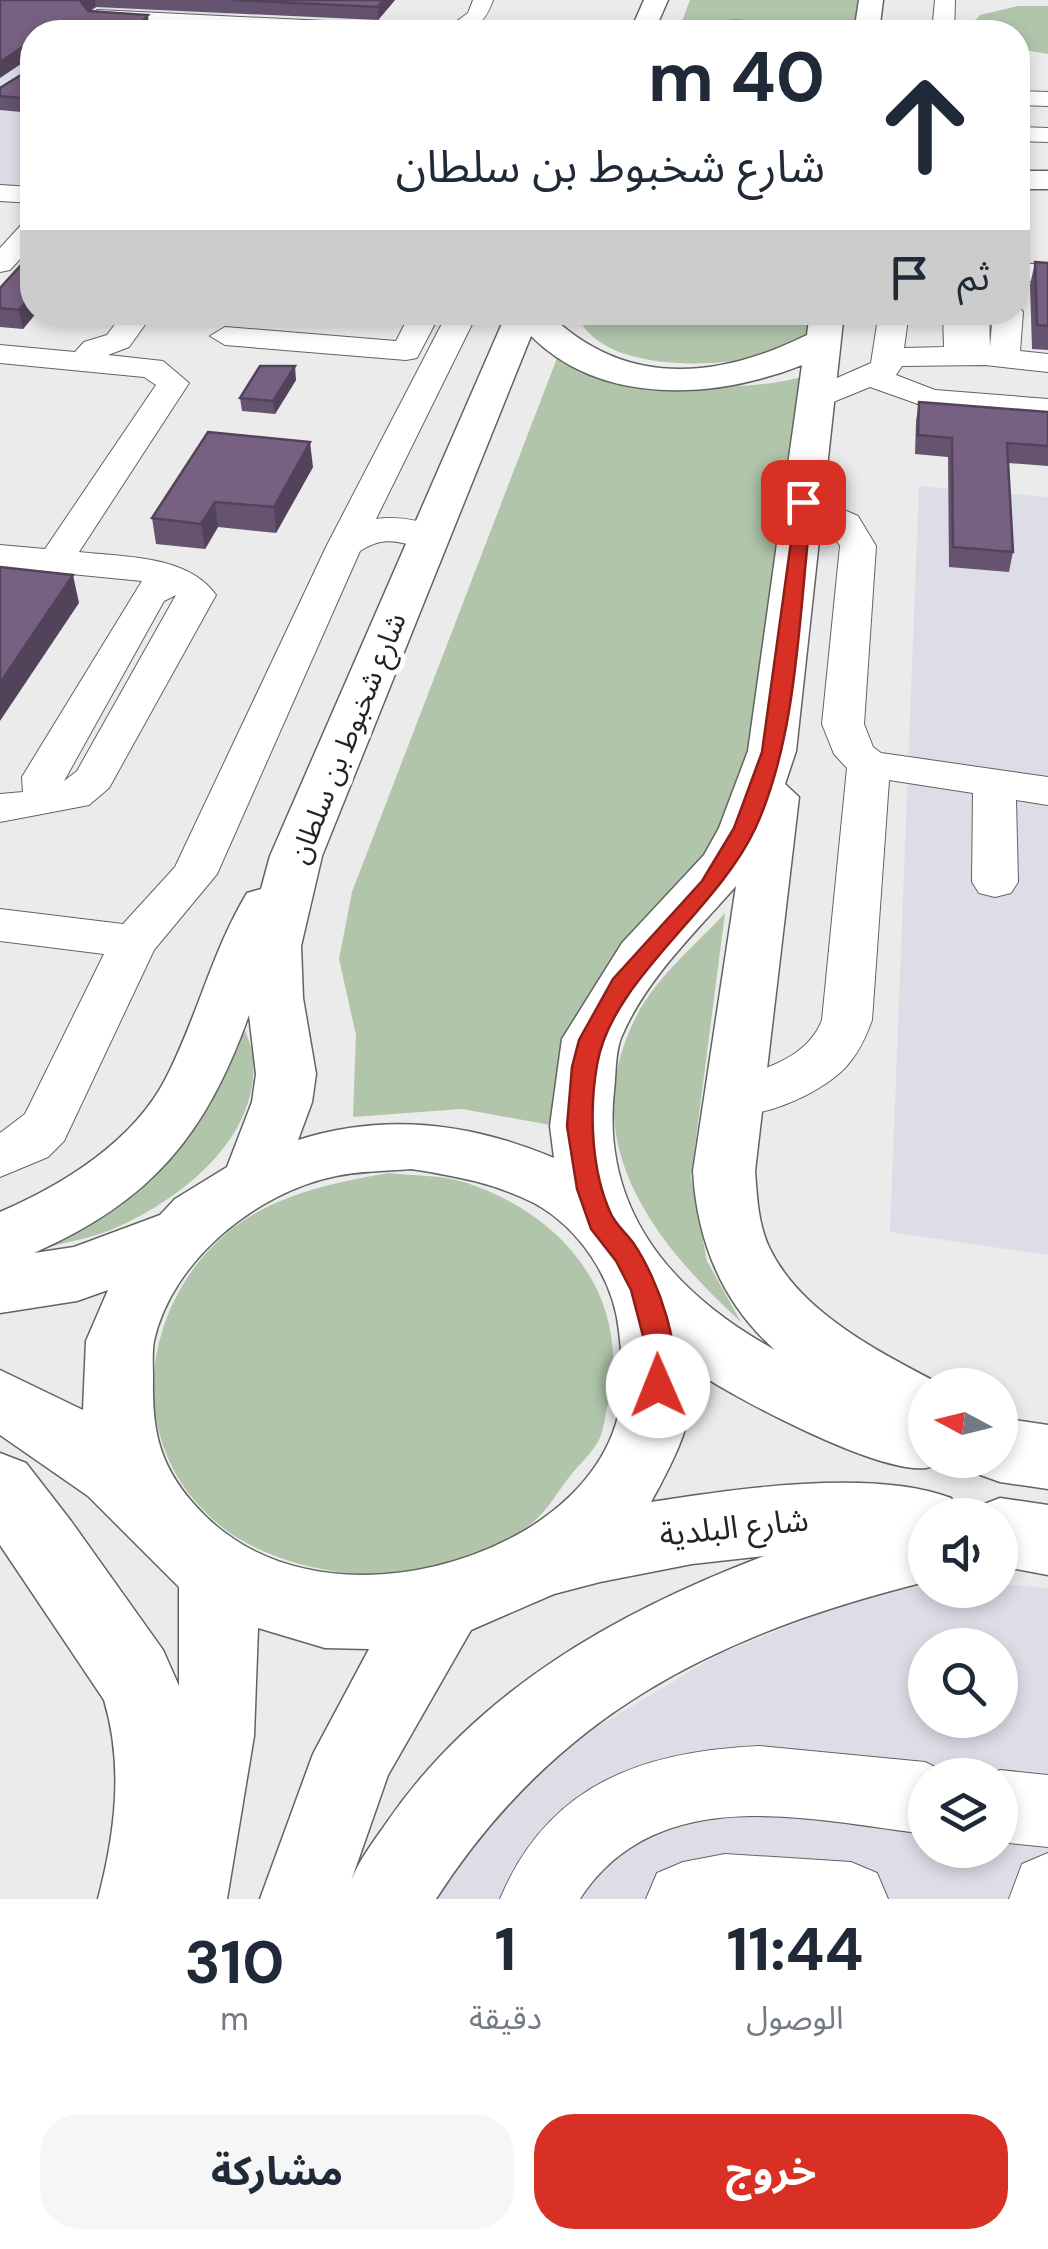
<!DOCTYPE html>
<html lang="ar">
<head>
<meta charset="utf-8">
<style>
	:root { --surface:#fff; --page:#f6f6f7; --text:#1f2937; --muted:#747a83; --accent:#d93025 }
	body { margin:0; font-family:"DM Sans","Noto Sans Arabic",sans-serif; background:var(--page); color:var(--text); direction:rtl; height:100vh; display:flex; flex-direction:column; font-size:38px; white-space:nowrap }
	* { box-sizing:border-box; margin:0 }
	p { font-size:32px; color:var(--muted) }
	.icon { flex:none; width:55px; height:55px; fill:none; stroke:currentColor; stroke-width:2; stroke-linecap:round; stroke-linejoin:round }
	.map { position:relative; height:1899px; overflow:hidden; direction:ltr }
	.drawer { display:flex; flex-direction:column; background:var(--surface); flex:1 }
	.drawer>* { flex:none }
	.top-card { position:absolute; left:20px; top:20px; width:1010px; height:305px; border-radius:40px; box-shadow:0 5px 15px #0003; direction:rtl; background:#fff; color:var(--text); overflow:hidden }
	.needle { width:65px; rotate:277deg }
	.tools { position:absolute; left:908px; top:1368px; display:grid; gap:20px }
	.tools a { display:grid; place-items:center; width:110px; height:110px; border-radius:50%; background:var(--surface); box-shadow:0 5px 15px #0003; font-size:50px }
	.pin { position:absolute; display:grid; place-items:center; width:85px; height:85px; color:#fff; margin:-42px; border-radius:20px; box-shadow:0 5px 15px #0006 }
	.me { position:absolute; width:110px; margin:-55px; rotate:359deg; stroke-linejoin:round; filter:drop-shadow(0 0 8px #0008) }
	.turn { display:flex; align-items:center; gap:35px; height:210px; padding:0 40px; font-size:45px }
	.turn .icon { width:130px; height:130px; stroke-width:2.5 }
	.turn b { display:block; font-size:70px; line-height:85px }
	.then { display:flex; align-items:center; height:95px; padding:0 40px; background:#0003; gap:20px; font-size:38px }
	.eta { display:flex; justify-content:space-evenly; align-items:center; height:170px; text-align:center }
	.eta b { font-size:60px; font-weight:700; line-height:70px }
	.button { display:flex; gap:20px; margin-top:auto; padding:20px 40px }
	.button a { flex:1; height:115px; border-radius:40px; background:var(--accent); color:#fff; font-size:40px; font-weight:700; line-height:115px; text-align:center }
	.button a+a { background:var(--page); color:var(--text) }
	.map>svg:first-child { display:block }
	.built { fill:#dcdde6; fill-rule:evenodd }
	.green { fill:#b0c5a9 }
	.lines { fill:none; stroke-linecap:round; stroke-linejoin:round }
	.minor-casing { stroke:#636364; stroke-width:2 }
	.major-casing { stroke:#636364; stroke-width:3 }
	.minor { fill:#fff; fill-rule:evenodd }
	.major { fill:#fff; fill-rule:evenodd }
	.wall { fill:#66536f }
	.shaded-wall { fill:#53435a }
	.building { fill:#776081; stroke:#53435a; stroke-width:2.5 }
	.route { fill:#d93025; stroke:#8d1f18; stroke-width:2.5 }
	.labels { text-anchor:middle; stroke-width:10; stroke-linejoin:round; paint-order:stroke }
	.street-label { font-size:28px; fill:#242424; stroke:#fff }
	.near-street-label { font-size:32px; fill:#242424; stroke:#fff }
</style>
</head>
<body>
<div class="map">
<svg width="1048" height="1899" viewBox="0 0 1048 1899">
	<rect width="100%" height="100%" fill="#ebebec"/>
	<g class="built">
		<polygon points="0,0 242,0 210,32 32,32 31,187 0,185"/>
		<polygon points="919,486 1048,497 1048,1255 890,1232"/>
		<path d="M1000 1584 1048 1588V1899H424L475 1829 567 1745 719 1654 877 1591 925 1587 1000 1590ZM925 1645H1000V1720H925ZM925 1775H1000V1850H925Z"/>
	</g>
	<g class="green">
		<polygon points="690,0 864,0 859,32 754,22 679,29"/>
		<polygon points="1018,6 1048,6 1048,54 1018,49 1018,32 975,32 970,26 980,15"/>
		<path d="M577 313H822C816 323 810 339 800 344 751 369 598 380 577 313Z"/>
		<path d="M559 353C653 375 716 402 813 374L758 789 652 942 583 1131 462 1109 353 1117 356 1035 339 959 352 892Z"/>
		<path d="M725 913 691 1177 707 1261 741 1322C654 1242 573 1141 636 1017 656 977 695 946 725 913Z"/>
		<path d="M241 1020C245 1031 251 1044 253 1056 261 1139 179 1201 111 1230 91 1238 66 1242 45 1248Z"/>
		<path d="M389 1173C413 1176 441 1175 464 1182 563 1214 633 1297 608 1404 605 1415 604 1430 599 1440 592 1453 579 1465 570 1476 559 1490 547 1511 532 1523 477 1565 399 1582 332 1571 279 1562 230 1543 195 1501 122 1416 151 1286 240 1223 285 1192 337 1182 389 1173Z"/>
	</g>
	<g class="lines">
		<g class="minor-casing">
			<g id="minor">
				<path d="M473 0H493C484 27 470 32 442 32L468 13Z"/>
				<polygon points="935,0 955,0 954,32 932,32"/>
				<polygon points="98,10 406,25 417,32 291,32 90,21 87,16"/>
				<polygon points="1018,91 1048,92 1048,106 1018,105"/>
				<polygon points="1018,127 1048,128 1048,142 1018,141"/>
				<polygon points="0,185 32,187 32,203 0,201"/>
				<polygon points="32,222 32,246 10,270 0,272 0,248 22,224"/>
				<polygon points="1018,263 1048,265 1048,283 1018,280"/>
				<polygon points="1018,306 1023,312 1020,351 1048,354 1048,372 985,365 902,366 896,375 935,390 1048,399 1048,419 935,410 870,387 816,409 800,399 805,392 871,363 879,312 909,312 904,348 944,347 943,312 989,312 990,347 993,312 1018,312"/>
				<path d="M124 312H154L129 347 108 355 163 361 189 383 79 552C124 557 188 555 216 595L109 788 89 805 0 822V794L23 792 22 777 142 581 0 567V545L45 549 156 385 144 377 0 363V345L75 352 84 342 107 335ZM176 595 77 771 64 781 164 601Z"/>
				<polygon points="411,312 441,312 417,358 406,360 225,345 210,336 225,327 396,341"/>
				<path d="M448 312H478L376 519C397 516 435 520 448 538L443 546C409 554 396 528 360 551L217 874 154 950 64 1141 48 1157 0 1177V1133L25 1114 104 954 0 941V909L123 924 175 867 327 545Z"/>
				<path d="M803 492 858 516 876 546 864 724 873 747 881 753 1048 777V805L1016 800 1018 882 1011 893 995 897 979 893 972 882 973 793 889 780 872 1020C866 1037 858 1054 845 1068 817 1096 753 1124 716 1112L708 1098 716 1084C754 1072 806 1062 822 1020L847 768 834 754 822 724 840 546C827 523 800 523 786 502L791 495Z"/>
				<path d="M760 1746 925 1762 951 1775H925V1834C806 1819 657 1781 580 1899H500C548 1784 643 1751 760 1746Z"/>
				<polygon points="1000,1770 1048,1775 1048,1847 1000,1842 1000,1775 989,1775"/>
				<polygon points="1048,1853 1048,1899 1009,1899 1022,1864"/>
				<polygon points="725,1854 851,1862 877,1873 888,1899 646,1899 657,1873 683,1862"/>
			</g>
		</g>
		<g class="major-casing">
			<g id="major">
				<polygon points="644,0 668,0 654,32 630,32"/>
				<polygon points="859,0 883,0 879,32 854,32"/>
				<polygon points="736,21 784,24 797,32 676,32 689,24"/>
				<rect x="1018" y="171" width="30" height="18"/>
				<path d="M507 312H547C624 388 716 380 807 335L810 312H844L796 751 785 784 799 797 755 1171C757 1197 758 1223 769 1247 800 1313 881 1353 942 1385H925V1460H948C942 1462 933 1467 926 1468 878 1474 734 1398 692 1369 698 1416 673 1462 651 1502 733 1489 874 1468 951 1498L959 1515H925V1582C717 1634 556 1713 436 1899H260L313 1754 369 1649 325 1648 258 1628 254 1736 227 1899H98C115 1834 124 1766 104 1700L0 1545V1453L26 1463 71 1521 163 1650 179 1686V1587L88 1496 0 1435V1370L83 1410 86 1341 108 1290 77 1301 0 1313V1212C63 1185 134 1141 166 1078 197 1018 212 951 247 893L261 889 270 856ZM531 336C602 407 716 399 802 365L748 751 719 828 704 855 622 943 562 1039 550 1126 554 1158C471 1123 386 1112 298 1140L312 1102 316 1074 303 998 301 946 322 856ZM736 886 693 1171C697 1241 722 1303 775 1350 674 1294 601 1212 614 1091 616 1075 615 1053 621 1038 645 980 695 933 736 886ZM249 1015 256 1074 252 1102 227 1167 175 1199 160 1215 74 1247 34 1253C152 1201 206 1135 249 1015ZM411 1169C456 1176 494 1183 534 1203 580 1228 614 1280 619 1331 623 1366 626 1401 612 1435 575 1527 454 1576 361 1575 297 1574 237 1554 193 1503 159 1464 152 1430 153 1378 153 1367 152 1352 154 1341 172 1260 257 1192 336 1176 360 1171 387 1171 411 1169ZM764 1556C617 1612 478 1690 387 1822 374 1841 359 1860 351 1881L388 1775 471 1630 554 1594 600 1582 692 1564Z"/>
				<polygon points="1000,1418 1048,1425 1048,1489 1000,1482 975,1473 969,1460 1000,1460"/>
				<polygon points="1000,1498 1048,1505 1048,1575 1000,1566 1000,1515 971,1515 974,1508"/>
			</g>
		</g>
		<use href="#minor" class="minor"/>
		<use href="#major" class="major"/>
	</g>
	<g class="wall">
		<polygon points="0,0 395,0 378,20 96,7 89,12 149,28 146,32 32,32 32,113 0,110 0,88 32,68 32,58 30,58"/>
		<polygon points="1018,226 1022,234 1018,252"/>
		<polygon points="1035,262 1048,263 1048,350 1032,349 1030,285"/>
		<polygon points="0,288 32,312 37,312 23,329 0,327"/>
		<polygon points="296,380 275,414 242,411 240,398"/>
		<polygon points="919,402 1048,412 1048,466 1008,463 1013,552 1009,572 949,567 948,457 915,454 916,421"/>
		<polygon points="313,467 276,533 218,527 205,549 156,544 152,518"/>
	</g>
	<g class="shaded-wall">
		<polygon points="84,0 95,0 96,7 83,15 81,2"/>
		<polygon points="383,0 395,0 378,20 378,7"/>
		<polygon points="148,15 149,28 146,32 133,32"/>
		<polygon points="27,44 30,58 0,78 0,62"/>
		<polygon points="32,294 32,312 37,312 23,329 19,310"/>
		<polygon points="295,366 296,380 275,414 273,401"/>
		<polygon points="310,442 313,467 276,533 274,507"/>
		<polygon points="215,502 218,527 205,549 201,524"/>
		<polygon points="73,575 79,603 0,721 0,683"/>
	</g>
	<g class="building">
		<polygon points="0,0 84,0 81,2 88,11 148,15 133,32 32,32 32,99 0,96 0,88 32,68 32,45 27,44 0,62"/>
		<polygon points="233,0 383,0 378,7"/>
		<polygon points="32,253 32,294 19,310 0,308 0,288"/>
		<polygon points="1035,262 1048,263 1048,326 1037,325"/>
		<polygon points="260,366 295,366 273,401 240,398"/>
		<polygon points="919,402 1048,412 1048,446 1007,443 1013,552 953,547 952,438 918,435"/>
		<polygon points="208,432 310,442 274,507 215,502 201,524 152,518"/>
		<polygon points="0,567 73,575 0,683"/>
	</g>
	<path class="route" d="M797 498 812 502C799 606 799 734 755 829 716 912 611 980 597 1065 589 1111 591 1171 611 1214 616 1225 627 1234 634 1244 657 1278 687 1355 668 1394L658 1398 648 1394 643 1336 631 1290 616 1261 591 1229 577 1189 567 1126 572 1067 579 1040 613 979 702 881 734 828 762 752Z"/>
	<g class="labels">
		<g class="street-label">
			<text transform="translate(347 738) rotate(-68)" y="10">شارع شخبوط بن سلطان</text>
		</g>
		<g class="near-street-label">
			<text transform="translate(734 1527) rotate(-6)" y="11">شارع البلدية</text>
		</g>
	</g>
</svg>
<div class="tools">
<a><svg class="needle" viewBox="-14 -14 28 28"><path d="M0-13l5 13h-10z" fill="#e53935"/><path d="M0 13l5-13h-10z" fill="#747a83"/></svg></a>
<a><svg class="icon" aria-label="sound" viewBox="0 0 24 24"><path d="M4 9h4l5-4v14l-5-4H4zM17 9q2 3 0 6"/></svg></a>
<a><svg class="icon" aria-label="search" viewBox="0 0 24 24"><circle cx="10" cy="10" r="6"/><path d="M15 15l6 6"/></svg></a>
<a><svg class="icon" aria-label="layers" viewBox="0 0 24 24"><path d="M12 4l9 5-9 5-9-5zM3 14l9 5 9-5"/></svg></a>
</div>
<div class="pin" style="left:803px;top:502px;background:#d93025"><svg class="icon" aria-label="arrive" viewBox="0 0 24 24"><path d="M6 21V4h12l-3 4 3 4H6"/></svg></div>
<svg class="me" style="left:658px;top:1386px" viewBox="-20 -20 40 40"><circle r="19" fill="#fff"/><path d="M0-13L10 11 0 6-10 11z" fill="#d93025"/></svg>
<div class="top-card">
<div class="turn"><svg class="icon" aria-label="ahead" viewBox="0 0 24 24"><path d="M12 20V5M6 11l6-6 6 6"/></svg><div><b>40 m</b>شارع شخبوط بن سلطان</div></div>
<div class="then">ثم<svg class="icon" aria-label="arrive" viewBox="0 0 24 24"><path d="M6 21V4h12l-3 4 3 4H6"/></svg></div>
</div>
</div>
<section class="drawer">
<div class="eta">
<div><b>11:44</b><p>الوصول</p></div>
<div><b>1</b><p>دقيقة</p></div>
<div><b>310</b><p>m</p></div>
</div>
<div class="button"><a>خروج</a><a>مشاركة</a></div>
</section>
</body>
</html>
